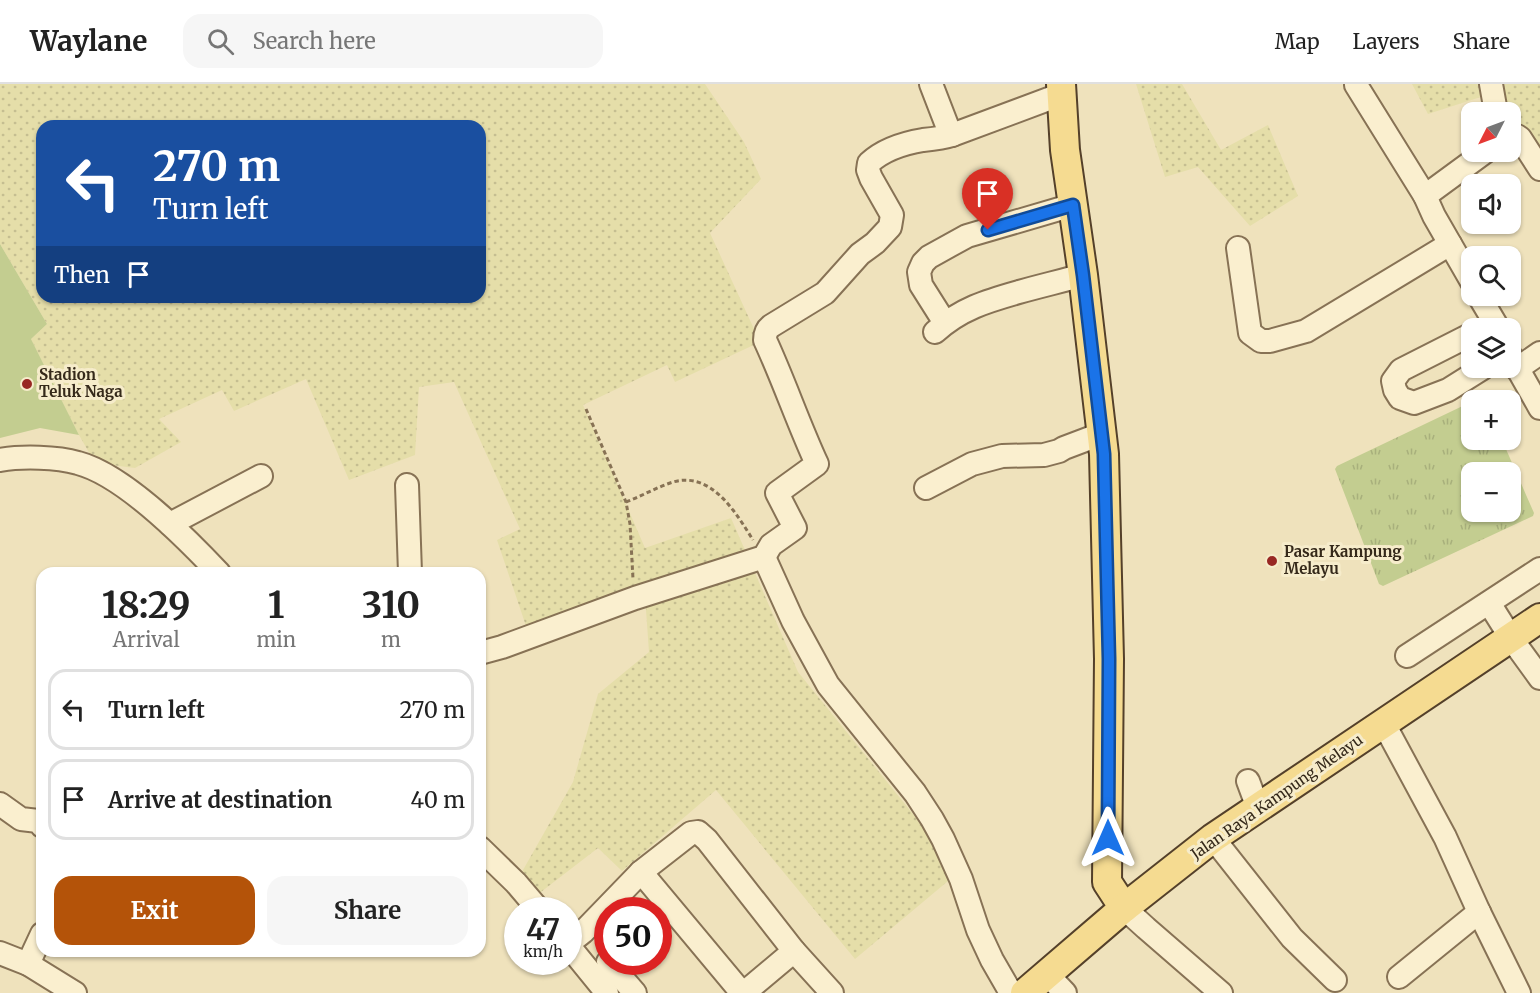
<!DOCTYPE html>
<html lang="en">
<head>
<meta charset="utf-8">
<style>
	:root { --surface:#fff; --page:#f6f6f6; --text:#222; --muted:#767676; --line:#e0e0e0; --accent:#b45309 }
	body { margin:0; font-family:Merriweather,serif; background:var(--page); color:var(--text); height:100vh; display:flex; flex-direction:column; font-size:22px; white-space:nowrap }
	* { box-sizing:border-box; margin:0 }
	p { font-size:20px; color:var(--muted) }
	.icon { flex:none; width:33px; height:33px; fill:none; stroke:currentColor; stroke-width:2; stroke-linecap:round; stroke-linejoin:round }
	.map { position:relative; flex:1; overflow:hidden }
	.panel { position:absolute; left:36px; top:483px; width:450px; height:390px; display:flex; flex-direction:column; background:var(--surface); border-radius:18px; box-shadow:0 2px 4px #0004 }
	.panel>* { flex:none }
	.top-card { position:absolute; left:36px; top:36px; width:450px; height:183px; border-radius:18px; box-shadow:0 2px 4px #0004; background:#1a4fa0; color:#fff; overflow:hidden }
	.needle { width:39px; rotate:228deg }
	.controls { position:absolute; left:1461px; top:18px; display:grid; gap:12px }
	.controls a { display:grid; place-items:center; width:60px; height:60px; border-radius:12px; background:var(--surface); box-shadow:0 2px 4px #0004; font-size:30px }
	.speed { position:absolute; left:504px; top:813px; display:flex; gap:12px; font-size:30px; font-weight:700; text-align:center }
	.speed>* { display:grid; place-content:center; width:78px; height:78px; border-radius:50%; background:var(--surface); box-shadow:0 2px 4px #0004; line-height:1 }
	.speed small { font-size:15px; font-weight:400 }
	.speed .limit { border:9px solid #d22; background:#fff; color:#111 }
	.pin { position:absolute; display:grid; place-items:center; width:51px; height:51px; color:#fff; margin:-62px -26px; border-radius:50% 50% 50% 0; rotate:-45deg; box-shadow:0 0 6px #0007 }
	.pin .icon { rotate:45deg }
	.me { position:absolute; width:66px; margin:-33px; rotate:0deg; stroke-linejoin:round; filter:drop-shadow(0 0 4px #0008) }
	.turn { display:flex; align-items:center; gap:21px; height:126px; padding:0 18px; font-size:27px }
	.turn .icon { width:78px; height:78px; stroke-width:2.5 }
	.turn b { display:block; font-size:42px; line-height:51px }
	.then { display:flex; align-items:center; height:57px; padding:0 18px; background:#0003; gap:12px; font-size:22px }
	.eta { display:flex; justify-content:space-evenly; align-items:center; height:102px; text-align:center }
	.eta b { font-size:36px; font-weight:700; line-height:42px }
	.button { display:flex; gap:12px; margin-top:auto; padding:12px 18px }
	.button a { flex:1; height:69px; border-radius:18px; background:var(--accent); color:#fff; font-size:24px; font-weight:700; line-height:69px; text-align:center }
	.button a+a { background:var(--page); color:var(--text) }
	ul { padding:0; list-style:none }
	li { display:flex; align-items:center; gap:18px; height:81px; margin:0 12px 9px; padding:0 6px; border:3px solid var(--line); border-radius:18px }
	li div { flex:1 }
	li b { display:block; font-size:22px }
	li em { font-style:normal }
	header { display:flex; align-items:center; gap:36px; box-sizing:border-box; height:84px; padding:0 30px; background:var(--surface); border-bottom:2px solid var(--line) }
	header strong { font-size:28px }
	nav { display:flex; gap:33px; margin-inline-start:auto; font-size:21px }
	.search { width:420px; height:54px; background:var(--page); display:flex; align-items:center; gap:15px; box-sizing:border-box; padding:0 21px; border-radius:18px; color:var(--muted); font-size:22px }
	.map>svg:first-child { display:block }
	.farmland { fill:url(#farmland-dots); fill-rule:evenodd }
	.grass { fill:url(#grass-tufts); fill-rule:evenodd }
	.pitch { fill:#c3cd90 }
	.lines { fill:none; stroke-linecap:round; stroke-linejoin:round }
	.minor-casing { stroke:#877255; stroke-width:26 }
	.major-casing { stroke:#54402a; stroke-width:32 }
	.path { stroke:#877255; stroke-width:3; stroke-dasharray:4.5 3; stroke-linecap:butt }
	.minor { stroke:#faefcf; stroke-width:22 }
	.major { stroke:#f5db91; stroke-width:28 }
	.route-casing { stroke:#114b97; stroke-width:15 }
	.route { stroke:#1a73e8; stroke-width:10 }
	.poi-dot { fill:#982823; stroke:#f6eccb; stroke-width:2 }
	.labels { text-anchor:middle; stroke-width:6; stroke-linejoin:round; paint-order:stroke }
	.poi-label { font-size:15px; font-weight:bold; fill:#35291a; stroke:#f6eccb; text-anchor:start }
	.street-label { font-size:15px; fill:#35291a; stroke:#f6eccb }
</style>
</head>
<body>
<header>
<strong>Waylane</strong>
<div class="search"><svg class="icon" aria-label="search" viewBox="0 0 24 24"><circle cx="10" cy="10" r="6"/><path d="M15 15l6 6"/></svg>Search here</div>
<nav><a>Map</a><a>Layers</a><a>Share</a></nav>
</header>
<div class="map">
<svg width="1540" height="909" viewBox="0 0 1540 909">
	<defs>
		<pattern id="farmland-dots" width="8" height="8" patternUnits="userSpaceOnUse" patternTransform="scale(1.5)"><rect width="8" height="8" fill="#e5dea9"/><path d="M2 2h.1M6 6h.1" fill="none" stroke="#c5be91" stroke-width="1.8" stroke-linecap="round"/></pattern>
		<pattern id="grass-tufts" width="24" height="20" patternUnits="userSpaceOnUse" patternTransform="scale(1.5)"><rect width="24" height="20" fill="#c3cd90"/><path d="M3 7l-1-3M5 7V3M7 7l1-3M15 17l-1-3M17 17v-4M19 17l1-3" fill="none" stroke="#a8b07c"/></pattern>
	</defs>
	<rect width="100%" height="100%" fill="#efe2bc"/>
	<g class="farmland">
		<path d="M0 0H705L744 58 761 95 710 149 760 258 675 298 667 281 583 321 645 464 731 434 798 588 917 735 954 792 855 875 716 706 622 787 598 764 537 811 519 793 573 698 598 610 649 568 645 512 526 542 497 456 520 445 454 298 419 303 415 371 349 396 306 295 234 327 222 306 159 335 181 358 135 384 95 379 79 351 31 255 47 240 0 160ZM42 42H480V213H42Z"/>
		<polygon points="1136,0 1182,0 1221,66 1268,41 1298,112 1250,142 1198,83 1165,93"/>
		<polygon points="1412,0 1540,0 1540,78 1511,38 1510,28 1504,28 1490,10 1428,30"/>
	</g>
	<path class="grass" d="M1471 318 1472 356H1502L1534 429 1533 432 1383 502 1379 500 1335 385 1337 382ZM1472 388H1510V428H1472Z"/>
	<polygon class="pitch" points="0,160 47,240 31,255 79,351 40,344 0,354"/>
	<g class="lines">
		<g class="minor-casing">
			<g id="minor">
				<polyline points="931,0 948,44 952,51 1062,10"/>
				<polyline points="1491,0 1496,28"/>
				<polyline points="1356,1 1425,112 1434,132 1472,198"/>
				<polyline points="1510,51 1517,52 1520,54 1540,85"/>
				<polyline points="1425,112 1485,68"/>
				<polyline points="1238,164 1250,249 1261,257 1270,257 1306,247 1450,160"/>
				<polyline points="1479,212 1498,244"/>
				<polyline points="945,239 921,201 919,188 923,179 929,173 967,152 1073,121"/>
				<path d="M935 248C960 225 987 217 1019 208 1040 202 1062 197 1083 191"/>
				<polyline points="1472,250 1401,286 1393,297 1395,306 1400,314 1414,319 1448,306 1483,284"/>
				<polyline points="1510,271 1540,324"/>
				<polyline points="1517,285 1540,269"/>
				<path d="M0 376C22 372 57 373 78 379 124 391 186 454 219 489"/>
				<polyline points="407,401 410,489"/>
				<polyline points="926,404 972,380 1002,372 1044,371 1059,367 1064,364 1101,350"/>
				<polyline points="170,440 261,392"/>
				<polyline points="764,473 793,537 828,601 915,709 932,735 943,755 961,795 978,846 992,876 1011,909"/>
				<polyline points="1489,519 1511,554 1540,594"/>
				<path d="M480 569 502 563 635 514 764 473 771 461 795 444 777 409 817 380C798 339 784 297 765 256 765 250 766 246 771 242L825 209 860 170 875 159 890 143 892 131 871 94 868 86 869 79C883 66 905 59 923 56 933 55 943 54 952 51"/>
				<polyline points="1407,572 1540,485"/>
				<polyline points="1384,640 1445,753 1479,828 1519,909"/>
				<polyline points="1248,697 1258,724"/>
				<polyline points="0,720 21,735 38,737 42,742"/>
				<polyline points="1213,754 1292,854 1335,896"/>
				<polyline points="480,764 516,799 539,826"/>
				<polyline points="641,788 742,909"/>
				<polyline points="1124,824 1146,844 1221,909"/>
				<polyline points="568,860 583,848 641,788 691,749 698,748 707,756 794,867 832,909"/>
				<polyline points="568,861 607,909"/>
				<polyline points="0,869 28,880 75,909"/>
				<polyline points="608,878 635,909"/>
				<polyline points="28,880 42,850"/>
				<polyline points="1047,890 1065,909"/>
				<polyline points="1399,893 1479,828"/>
				<polyline points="744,909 794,867"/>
			</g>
		</g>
		<g class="major-casing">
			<g id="major">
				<polyline points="1061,0 1065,66 1083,191 1104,370 1109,575 1107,798 1124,824"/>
				<polyline points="1025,909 1124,824 1213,754 1540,534"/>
			</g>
		</g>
		<g class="path">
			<polyline points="586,325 626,418 630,440 633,495"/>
			<path d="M626 418C642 412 657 403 673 398 712 387 736 429 753 456"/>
		</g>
		<use href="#minor" class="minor"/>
		<use href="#major" class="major"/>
	</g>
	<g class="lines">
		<g class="route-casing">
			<polyline id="route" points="988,146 1073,121 1083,191 1104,370 1109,575 1108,754"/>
		</g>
		<use href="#route" class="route"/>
	</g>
	<g class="poi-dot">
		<circle cx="27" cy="300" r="6"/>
		<circle cx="1272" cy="477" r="6"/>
	</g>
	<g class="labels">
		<g class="poi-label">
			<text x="39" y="296">Stadion<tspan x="39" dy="17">Teluk Naga</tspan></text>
			<text x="1284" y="473">Pasar Kampung<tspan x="1284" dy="17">Melayu</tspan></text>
		</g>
		<g class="street-label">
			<text transform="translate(1277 713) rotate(-35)" y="5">Jalan Raya Kampung Melayu</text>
		</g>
	</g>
</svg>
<div class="controls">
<a><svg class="needle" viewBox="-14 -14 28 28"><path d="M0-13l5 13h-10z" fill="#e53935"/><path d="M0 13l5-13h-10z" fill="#767676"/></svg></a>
<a><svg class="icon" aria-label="sound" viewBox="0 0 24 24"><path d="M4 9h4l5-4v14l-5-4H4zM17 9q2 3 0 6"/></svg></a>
<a><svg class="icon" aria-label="search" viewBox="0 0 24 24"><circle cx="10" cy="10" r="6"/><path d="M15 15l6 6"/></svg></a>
<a><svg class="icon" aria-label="layers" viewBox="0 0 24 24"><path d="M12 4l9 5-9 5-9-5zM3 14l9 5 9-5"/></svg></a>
<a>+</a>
<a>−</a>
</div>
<div class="speed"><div>47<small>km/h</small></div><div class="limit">50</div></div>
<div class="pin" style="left:988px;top:146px;background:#d93025"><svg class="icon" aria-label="arrive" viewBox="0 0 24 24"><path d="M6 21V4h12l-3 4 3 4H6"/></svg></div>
<svg class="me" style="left:1108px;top:754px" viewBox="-20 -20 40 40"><path d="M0-17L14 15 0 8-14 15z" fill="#1a73e8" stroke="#fff" stroke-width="4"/></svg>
<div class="top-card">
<div class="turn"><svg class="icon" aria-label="left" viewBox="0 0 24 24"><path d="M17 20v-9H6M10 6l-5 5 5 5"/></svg><div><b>270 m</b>Turn left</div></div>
<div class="then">Then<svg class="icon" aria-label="arrive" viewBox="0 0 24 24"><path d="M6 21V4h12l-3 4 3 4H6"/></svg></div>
</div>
<section class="panel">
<div class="eta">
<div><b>18:29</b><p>Arrival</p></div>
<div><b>1</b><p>min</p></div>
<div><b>310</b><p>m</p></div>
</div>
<ul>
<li><svg class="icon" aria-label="left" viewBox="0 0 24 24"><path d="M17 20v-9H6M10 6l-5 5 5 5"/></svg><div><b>Turn left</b></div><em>270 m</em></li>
<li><svg class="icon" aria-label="arrive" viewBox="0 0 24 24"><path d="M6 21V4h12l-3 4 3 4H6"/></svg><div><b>Arrive at destination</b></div><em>40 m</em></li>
</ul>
<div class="button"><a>Exit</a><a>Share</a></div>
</section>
</div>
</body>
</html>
